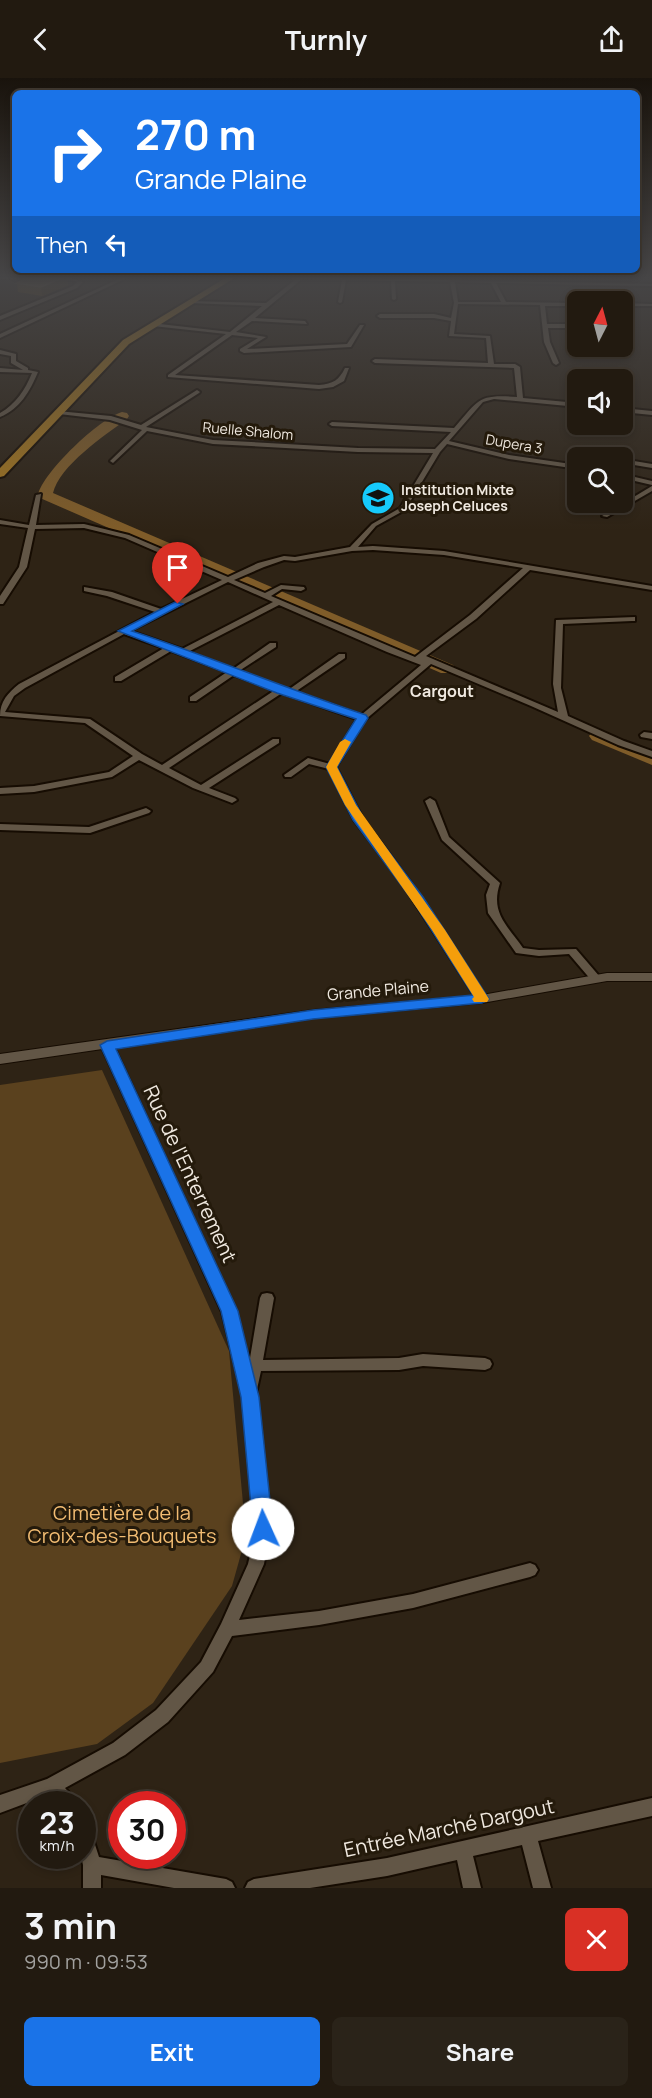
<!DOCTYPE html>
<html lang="en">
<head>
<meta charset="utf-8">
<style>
	:root { --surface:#221a10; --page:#2a2319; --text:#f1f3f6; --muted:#a2a19f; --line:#3f3830; --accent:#1a73e8 }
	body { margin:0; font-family:Manrope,sans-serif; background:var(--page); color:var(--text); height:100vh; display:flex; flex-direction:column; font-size:22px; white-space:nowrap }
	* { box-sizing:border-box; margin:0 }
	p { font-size:20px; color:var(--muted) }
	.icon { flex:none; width:33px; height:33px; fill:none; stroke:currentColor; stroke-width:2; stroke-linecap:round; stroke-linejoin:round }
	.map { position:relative; height:1810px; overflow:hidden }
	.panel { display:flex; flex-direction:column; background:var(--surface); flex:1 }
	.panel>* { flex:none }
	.hud { position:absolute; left:12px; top:12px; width:628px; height:183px; border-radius:9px; box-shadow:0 3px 9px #0003,0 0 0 2px var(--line); background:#1a73e8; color:#fff; overflow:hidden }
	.needle { width:39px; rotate:6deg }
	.tools { position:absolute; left:567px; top:213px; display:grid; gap:12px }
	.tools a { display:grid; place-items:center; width:66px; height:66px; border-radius:9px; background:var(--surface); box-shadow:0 3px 9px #0003,0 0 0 2px var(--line); font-size:30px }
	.speed { position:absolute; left:18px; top:1713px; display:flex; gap:12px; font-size:30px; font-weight:700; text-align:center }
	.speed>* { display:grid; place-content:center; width:78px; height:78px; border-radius:50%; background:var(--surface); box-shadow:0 3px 9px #0003,0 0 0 2px var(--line); line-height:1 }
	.speed small { font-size:15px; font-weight:400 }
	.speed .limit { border:9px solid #d22; background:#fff; color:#111 }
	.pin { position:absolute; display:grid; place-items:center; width:51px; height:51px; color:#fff; margin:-62px -26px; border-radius:50% 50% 50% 0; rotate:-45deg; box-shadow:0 0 6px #0007 }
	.pin .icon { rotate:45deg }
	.me { position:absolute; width:66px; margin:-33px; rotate:358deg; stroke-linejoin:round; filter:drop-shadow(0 0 4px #0008) }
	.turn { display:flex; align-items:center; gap:21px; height:126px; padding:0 24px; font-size:27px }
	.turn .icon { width:78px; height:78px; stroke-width:2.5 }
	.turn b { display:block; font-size:42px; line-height:51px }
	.then { display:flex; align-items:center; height:57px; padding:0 24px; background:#0003; gap:12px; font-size:22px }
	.round { display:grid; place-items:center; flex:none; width:63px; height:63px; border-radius:9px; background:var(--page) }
	.headline { display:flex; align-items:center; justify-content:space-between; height:102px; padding:0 24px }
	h1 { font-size:36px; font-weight:700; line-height:45px }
	.cta { display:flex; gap:12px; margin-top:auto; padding:12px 24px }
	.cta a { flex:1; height:69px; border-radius:9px; background:var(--accent); color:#fff; font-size:24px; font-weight:700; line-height:69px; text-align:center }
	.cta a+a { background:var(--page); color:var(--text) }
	header { display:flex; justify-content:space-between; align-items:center; height:78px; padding:0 24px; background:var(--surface); font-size:27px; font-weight:700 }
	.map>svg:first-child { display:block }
	.green { fill:#5a411e }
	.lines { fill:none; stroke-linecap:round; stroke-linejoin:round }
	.river { fill:#7f5c29; fill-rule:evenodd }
	.minor-casing { stroke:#160c02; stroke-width:4 }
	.tertiary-casing { stroke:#160c02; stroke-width:2 }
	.primary-casing { stroke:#160c02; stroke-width:4 }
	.minor { fill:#625646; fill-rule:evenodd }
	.tertiary { fill:#625646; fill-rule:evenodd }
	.primary { fill:#a3751f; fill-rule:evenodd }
	.wall { fill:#694a12 }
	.shaded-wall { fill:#4b330a }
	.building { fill:#785b28; stroke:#8a7145; stroke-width:1.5 }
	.route { fill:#1a73e8; stroke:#114b97; stroke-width:1.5 }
	.slow { fill:#f59e0b }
	.labels { text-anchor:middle; stroke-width:6; stroke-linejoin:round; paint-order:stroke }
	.far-street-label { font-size:14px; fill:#f0e9e0; stroke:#241a0b }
	.far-poi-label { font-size:14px; font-weight:bold; fill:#f0e9e0; stroke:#241a0b; text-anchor:start }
	.far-quarter-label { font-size:16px; font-weight:bold; fill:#f0e9e0; stroke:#241a0b }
	.street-label { font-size:16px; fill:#f0e9e0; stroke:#241a0b }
	.near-street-label { font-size:20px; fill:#f0e9e0; stroke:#241a0b }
	.near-park-label { font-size:20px; fill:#f2bc72; stroke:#241a0b }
</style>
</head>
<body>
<header><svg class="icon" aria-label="back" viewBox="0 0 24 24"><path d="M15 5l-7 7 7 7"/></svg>Turnly<svg class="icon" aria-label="share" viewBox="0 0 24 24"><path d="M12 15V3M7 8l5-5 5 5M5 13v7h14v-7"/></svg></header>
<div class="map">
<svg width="652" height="1810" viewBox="0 0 652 1810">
	<rect width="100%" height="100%" fill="#2e2315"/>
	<polygon class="green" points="102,992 229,1273 246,1458 232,1508 153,1625 97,1666 0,1685 0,1007"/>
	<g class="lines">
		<g class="river">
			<path d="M122 334 127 335 129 338 127 341C105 357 59 388 53 415L453 587 456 591 453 595H441L40 420 38 417C43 394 100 340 122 334Z"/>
			<polygon points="599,652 652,674 652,687 592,662 589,658 592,654"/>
		</g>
		<g class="minor-casing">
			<g id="minor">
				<polygon points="0,199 71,200 83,204 77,210 0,242 0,238 73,208 77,204 71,202 0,201"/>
				<polygon points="123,199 129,199 0,260 0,256"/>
				<path d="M280 199 652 206V208L496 205 506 224 578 225V228H576L578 242 571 228H545L547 246H578V250H548L550 264 559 285 556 287 553 285 544 264 540 227 458 226 454 256 490 258 494 286H515L520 289 523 320 578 325V329L494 321 483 324 449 363 509 377 578 387V391L509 381 447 366 440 374 405 432 376 448 358 469 373 468 444 473 652 508V512L530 492 476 541 426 578 558 634 553 606 556 542 635 539V543H632L563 546 561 610 568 638 624 663 652 673V679L618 667 531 628 431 586 365 642 336 689 363 741 411 805 487 921 486 923H478L404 808 354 742 329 691 309 686 291 699H285L284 697 308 680 330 686 357 641 282 615 169 690 201 707 273 661H279V665L209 710 235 720 237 722 232 725 193 710 139 682 112 699 34 714 0 716V710L34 708 109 694 133 678 85 645 0 638C0 623 8 615 19 606L155 534 107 518 84 513V509L112 514 161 531 222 502 125 460 84 450 35 451 27 489 3 526H0V518L19 489 28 450 0 446V442L29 447 36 417 41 416 36 447 84 446 129 457 228 499 258 485 284 478 295 479 350 469 372 446 400 430 433 375 358 374 213 366 147 353 113 385 110 383 111 382 142 352 110 342 59 336 56 334 57 333 111 338 141 347 197 312 200 314 199 315 146 349 213 362 358 370 435 371 451 354 332 348 329 346 332 344 454 350C479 322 477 316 517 319L514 290 375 285 372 283 375 281 488 285 486 260 449 258 451 243 434 240H380L377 238 380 236H434L451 240 454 225 450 204 395 203 396 221 394 222 392 221 391 203 346 202 342 224 340 225 338 224 342 202 302 201 255 240 305 243 307 246 252 243 236 254 266 259 247 271 347 266 360 247H364L351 269 244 275 240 273V271L258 260 232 257 175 297 319 307C333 306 339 302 345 290H349L344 303 333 309 319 311 168 299V297L226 256 153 248 151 245 230 254 262 228 190 225 188 223 266 225 296 201ZM455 204 491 205 501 224H458ZM373 472 444 477 523 490 470 537 415 579 271 518 282 511 301 513 305 511 304 509 281 507 265 515 234 502 264 489 284 482 295 483 352 473ZM228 504 273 524 182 571 130 553ZM279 527 387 574 421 587 361 637 295 614 345 580V576H339L288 612 239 593 276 569V565H270L233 591 188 574ZM124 556 164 570 115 599V603H121L171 573 227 594 190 619V623H196L234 597 275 612 162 687 142 676 90 641 5 634 14 618 25 610Z"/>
				<polygon points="622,225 652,226 652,228 622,228"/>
				<polygon points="593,268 599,268 600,275 596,275"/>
				<path d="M0 272 16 276V283L28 290V292L38 294C30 313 20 331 0 339V335C16 326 25 312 32 295L0 294V290L23 292 11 285V278L0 276Z"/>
				<polygon points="622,330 652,333 652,337 622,334"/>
				<polygon points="622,381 652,386 652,390 622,385"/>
				<polygon points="622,396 652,403 652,407 622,400"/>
				<polygon points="652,408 652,413 607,439 602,438"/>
				<polygon points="644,654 652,655 652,661 641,659 640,657"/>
				<path d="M430 720 435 723 449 759 500 805C490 835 507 847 523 870L539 872 576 871 600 899 601 901 600 903H592L569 876 539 878 516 875 488 835 486 817 490 806 442 762 425 723Z"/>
				<polygon points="146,730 151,733 149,735 90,755 0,752 0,746 89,749"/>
				<polygon points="107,963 113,967 236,1234 249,1286 260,1220 262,1216 267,1215 272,1216 274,1220 263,1282 399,1280 423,1276 485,1280 490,1282 492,1286 490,1290 485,1292 423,1288 399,1292 261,1293 256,1316 270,1451 264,1486 239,1542 319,1533 413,1516 530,1485 535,1487 538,1492 535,1497 530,1499 413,1530 319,1547 232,1558 213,1594 168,1644 125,1677 65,1710 74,1720 76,1726 57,1726 48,1717 0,1735 0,1717 47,1701 113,1665 156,1632 201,1584 221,1546 248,1486 256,1451 243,1319 222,1234 101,967"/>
				<polygon points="652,1720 652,1738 538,1763 551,1810 533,1810 522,1767 473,1778 481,1810 463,1810 457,1782 387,1798 310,1810 245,1810 248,1804 254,1801 387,1780"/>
				<polygon points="82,1743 88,1745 99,1779 226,1801 232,1804 235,1810 174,1810 101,1797 101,1810 83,1810 83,1787 81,1778 82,1778"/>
			</g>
		</g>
		<g class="tertiary-casing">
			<polygon id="tertiary" points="607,895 652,895 652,903 607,903 482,925 313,940 0,986 0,976 313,932 482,917"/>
		</g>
		<g class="primary-casing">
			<polygon id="primary" points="227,199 236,199 129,266 4,398 0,399 0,390 123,262"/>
		</g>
		<use href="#minor" class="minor"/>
		<use href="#tertiary" class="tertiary"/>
		<use href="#primary" class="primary"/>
	</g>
	<polygon class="wall" points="30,199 67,199 68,207 42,218 18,214 17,205"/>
	<polygon class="shaded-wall" points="64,199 67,199 68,207 42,218 41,209"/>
	<polygon class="building" points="30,199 64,199 41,209 17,205"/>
	<linearGradient id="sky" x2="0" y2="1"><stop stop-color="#19130c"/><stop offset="0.44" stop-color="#464546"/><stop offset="1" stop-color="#464546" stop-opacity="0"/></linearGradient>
	<rect width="652" height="453" fill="url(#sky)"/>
	<path class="route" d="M175 524 183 526 132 553C211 579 287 611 366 637L368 640 337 689 364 741 423 819 489 921 482 925 313 941 116 971 238 1233 259 1319 273 1451 270 1457 263 1459 256 1457 253 1451 241 1319 221 1233 100 967 107 963 313 932 473 917 413 823 353 742 326 689 356 641 277 615 118 553Z"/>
	<polygon class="slow" points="345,661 351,664 337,689 356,727 445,852 489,921 487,924 474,924 472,921 474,919 432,852 345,727 326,689 340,664"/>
	<defs>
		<g id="school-disc" transform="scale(1.725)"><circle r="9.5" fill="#16cafb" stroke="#241a0b"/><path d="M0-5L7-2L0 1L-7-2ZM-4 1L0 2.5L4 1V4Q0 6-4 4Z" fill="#111"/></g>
	</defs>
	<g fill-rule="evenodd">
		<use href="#school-disc" x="378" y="420"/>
	</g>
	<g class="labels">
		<g class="far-street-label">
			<text transform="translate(248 353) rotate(5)" y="5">Ruelle Shalom</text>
			<text transform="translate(514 366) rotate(10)" y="5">Dupera 3</text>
		</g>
		<g class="far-poi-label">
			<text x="401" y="417">Institution Mixte<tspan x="401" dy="16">Joseph Celuces</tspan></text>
		</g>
		<g class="far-quarter-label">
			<text x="442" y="619">Cargout</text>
		</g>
		<g class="street-label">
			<text transform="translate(378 912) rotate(-5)" y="6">Grande Plaine</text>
		</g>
		<g class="near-street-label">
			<text transform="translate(190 1096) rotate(65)" y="7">Rue de l'Enterrement</text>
			<text transform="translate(449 1750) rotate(-12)" y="7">Entrée Marché Dargout</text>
		</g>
		<g class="near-park-label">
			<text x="122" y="1442">Cimetière de la<tspan x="122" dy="23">Croix-des-Bouquets</tspan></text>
		</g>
	</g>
</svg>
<div class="tools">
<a><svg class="needle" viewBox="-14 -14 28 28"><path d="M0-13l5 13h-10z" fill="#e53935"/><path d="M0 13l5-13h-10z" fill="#a2a19f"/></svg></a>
<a><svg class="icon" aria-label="sound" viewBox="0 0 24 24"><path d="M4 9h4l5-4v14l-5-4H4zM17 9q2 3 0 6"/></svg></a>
<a><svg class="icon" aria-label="search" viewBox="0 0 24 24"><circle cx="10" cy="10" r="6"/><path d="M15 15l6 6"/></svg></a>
</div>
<div class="speed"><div>23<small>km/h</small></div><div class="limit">30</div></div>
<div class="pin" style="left:178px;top:526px;background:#d93025"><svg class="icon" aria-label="arrive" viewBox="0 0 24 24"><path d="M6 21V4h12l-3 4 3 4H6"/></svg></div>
<svg class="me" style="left:263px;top:1451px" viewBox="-20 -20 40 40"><circle r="19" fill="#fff"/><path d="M0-13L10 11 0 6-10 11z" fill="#1a73e8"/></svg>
<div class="hud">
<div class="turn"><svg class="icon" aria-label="right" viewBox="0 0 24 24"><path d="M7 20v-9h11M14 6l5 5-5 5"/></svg><div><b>270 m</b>Grande Plaine</div></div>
<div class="then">Then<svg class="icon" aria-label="left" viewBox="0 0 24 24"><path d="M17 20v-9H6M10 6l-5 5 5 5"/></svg></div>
</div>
</div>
<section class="panel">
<div class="headline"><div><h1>3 min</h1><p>990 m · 09:53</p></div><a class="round" style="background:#d93025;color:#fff"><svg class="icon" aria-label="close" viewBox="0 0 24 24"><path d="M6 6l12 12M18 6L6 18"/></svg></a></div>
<div class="cta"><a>Exit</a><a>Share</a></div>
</section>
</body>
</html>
